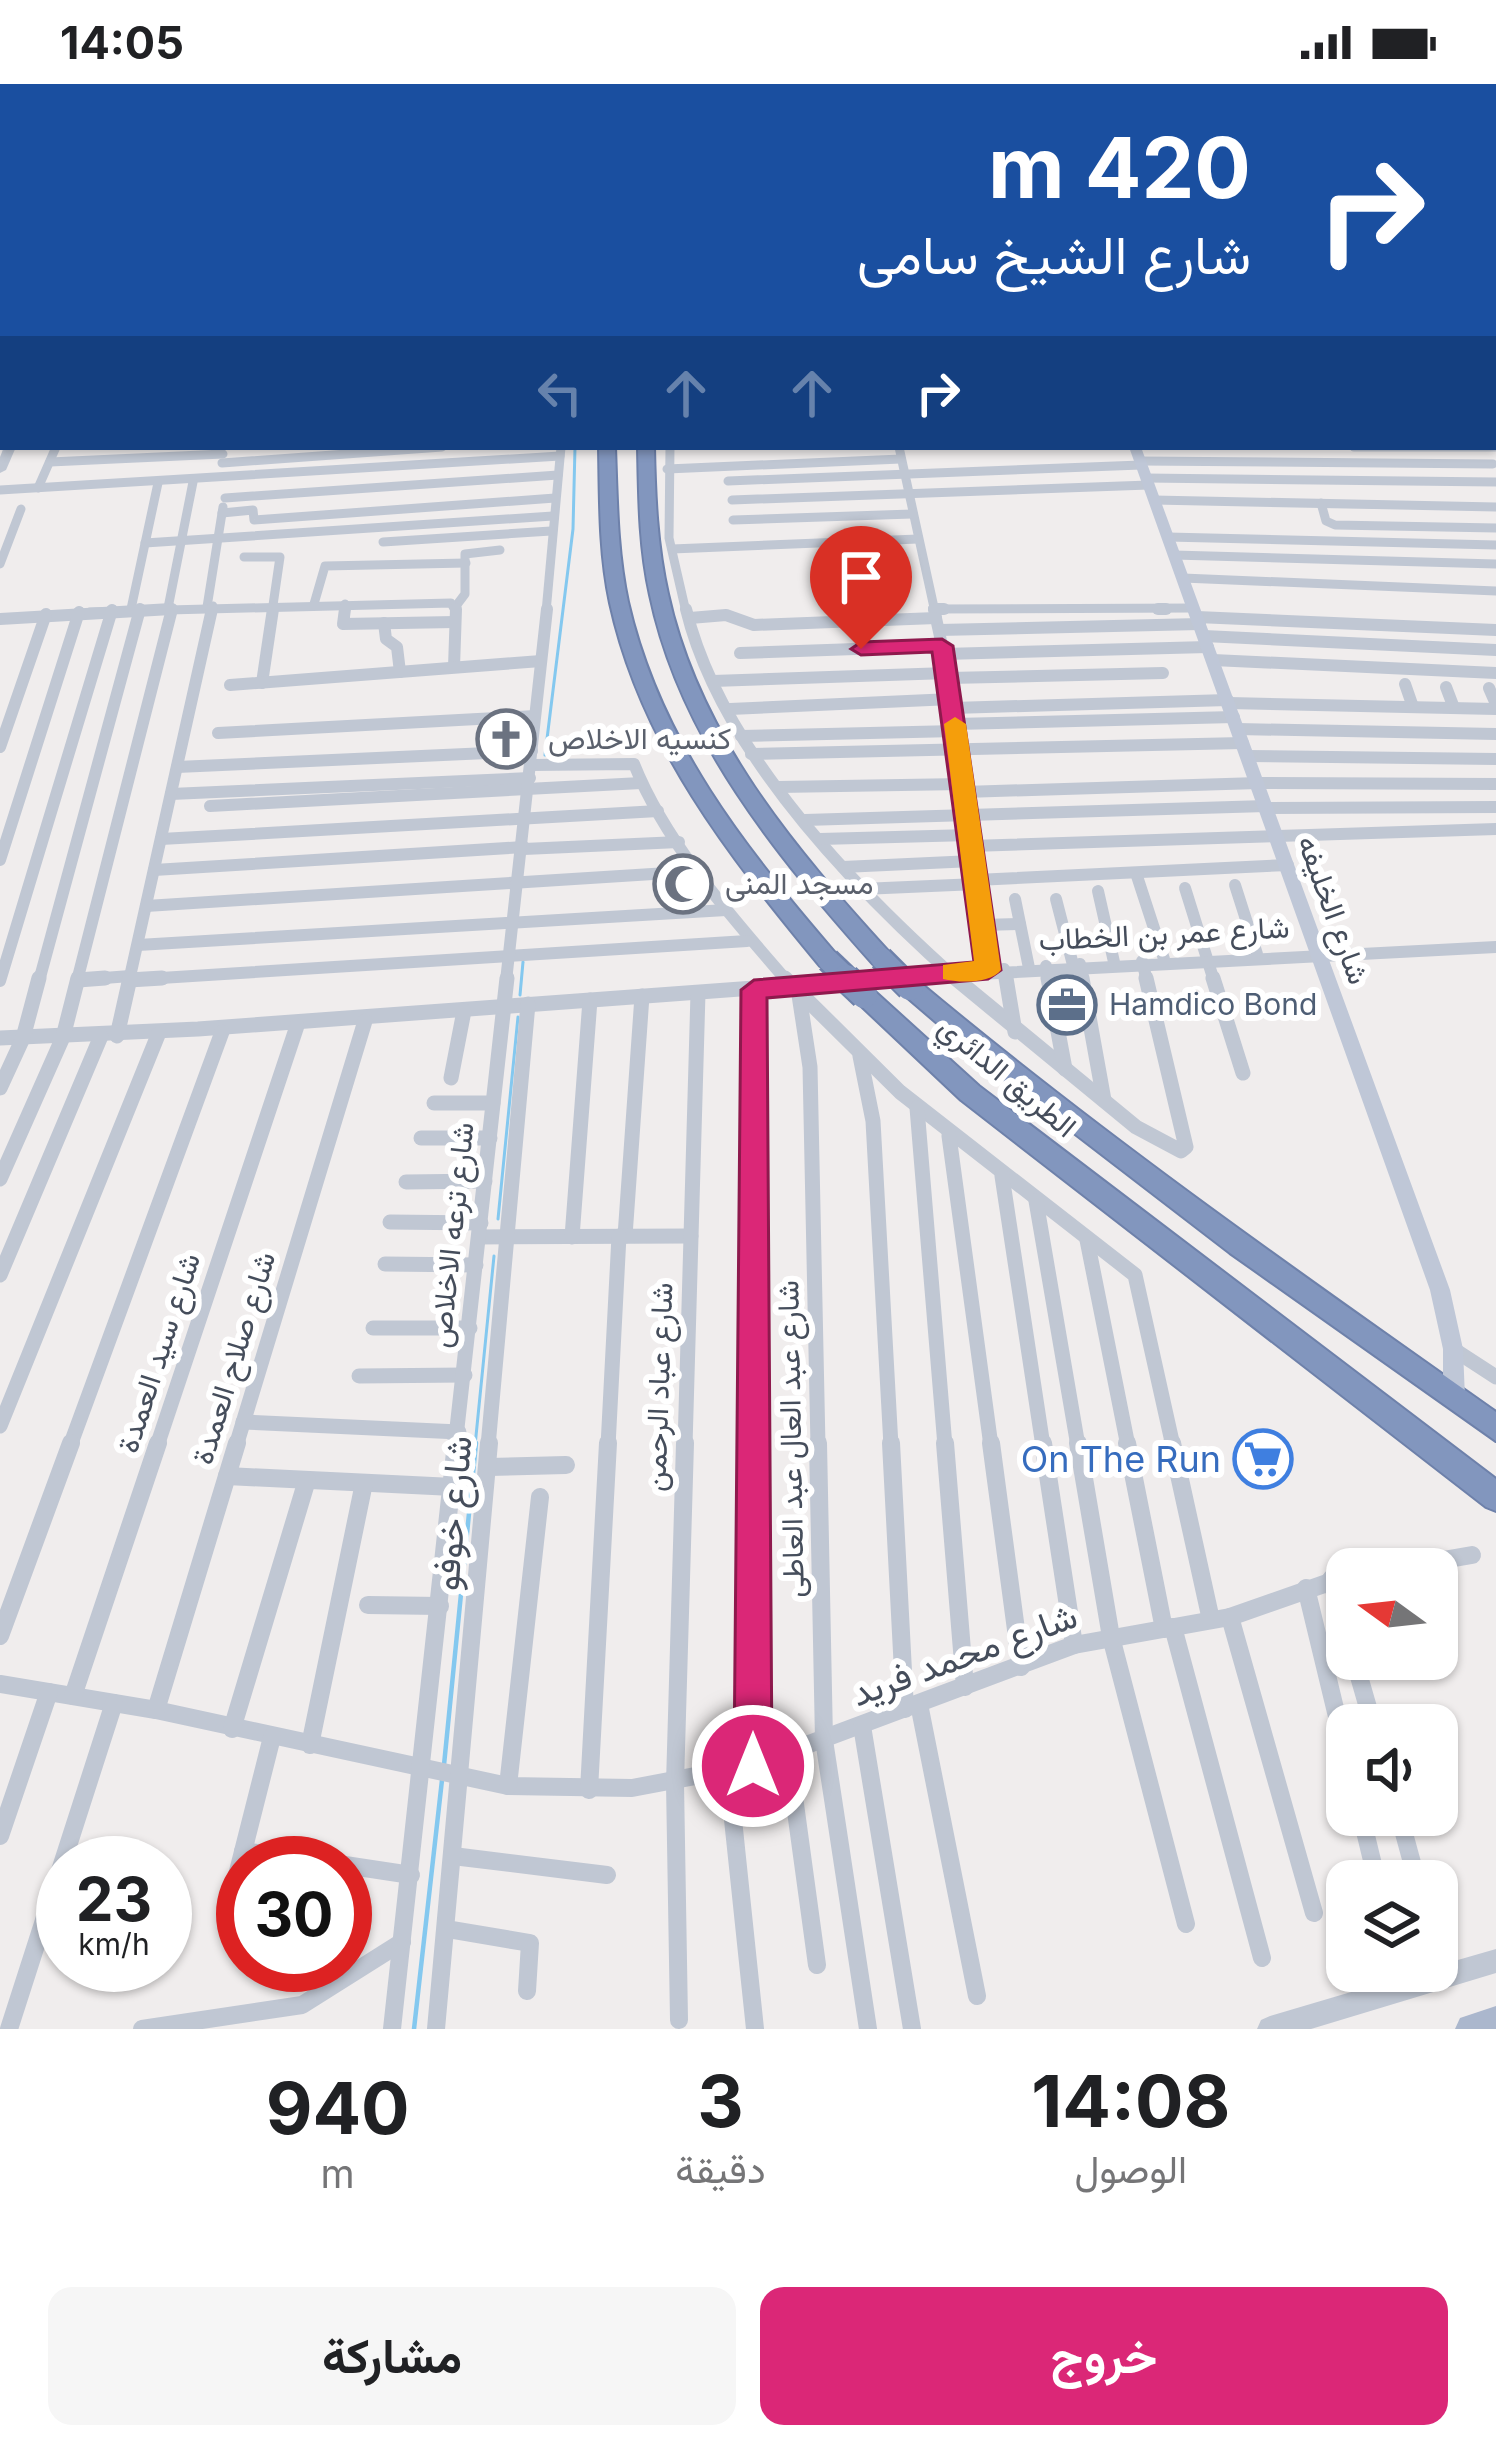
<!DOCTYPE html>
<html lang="ar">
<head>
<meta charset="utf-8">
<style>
	:root { --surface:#fff; --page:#f6f6f6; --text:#202124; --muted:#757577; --accent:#db2777 }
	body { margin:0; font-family:Inter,Vazirmatn,sans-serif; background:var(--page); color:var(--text); direction:rtl; height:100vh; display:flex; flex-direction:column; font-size:45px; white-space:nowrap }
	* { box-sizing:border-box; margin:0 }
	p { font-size:39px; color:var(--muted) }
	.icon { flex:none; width:66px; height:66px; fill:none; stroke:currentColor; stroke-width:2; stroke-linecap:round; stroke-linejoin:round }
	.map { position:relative; height:1945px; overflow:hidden; direction:ltr }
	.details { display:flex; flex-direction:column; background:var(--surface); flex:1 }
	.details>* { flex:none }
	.guide { position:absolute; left:0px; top:0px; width:1497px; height:366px; box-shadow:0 3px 9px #0004; direction:rtl; background:#1a4fa0; color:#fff; overflow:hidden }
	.needle { width:78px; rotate:285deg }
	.tools { position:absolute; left:1326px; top:1464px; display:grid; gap:24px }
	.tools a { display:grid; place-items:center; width:132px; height:132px; border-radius:24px; background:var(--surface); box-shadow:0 3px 9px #0004; font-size:60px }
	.speed { position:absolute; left:36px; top:1752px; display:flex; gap:24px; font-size:60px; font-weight:700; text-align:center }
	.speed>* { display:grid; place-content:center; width:156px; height:156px; border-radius:50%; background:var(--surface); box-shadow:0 3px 9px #0004; line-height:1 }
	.speed small { font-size:30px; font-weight:400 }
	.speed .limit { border:18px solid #d22; background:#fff; color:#111 }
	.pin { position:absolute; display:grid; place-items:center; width:102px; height:102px; color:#fff; margin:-123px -51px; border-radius:50% 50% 50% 0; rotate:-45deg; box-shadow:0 0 12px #0007 }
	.pin .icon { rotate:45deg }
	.me { position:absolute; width:132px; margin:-66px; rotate:0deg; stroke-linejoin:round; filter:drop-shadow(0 0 9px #0008) }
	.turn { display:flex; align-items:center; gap:42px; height:252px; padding:0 48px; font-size:54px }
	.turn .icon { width:156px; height:156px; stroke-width:2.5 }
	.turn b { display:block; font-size:84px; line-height:102px }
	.lanes { display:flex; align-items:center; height:114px; padding:0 48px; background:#0003; justify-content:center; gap:60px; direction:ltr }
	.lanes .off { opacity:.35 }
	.eta { display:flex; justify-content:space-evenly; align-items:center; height:204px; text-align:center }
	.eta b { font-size:72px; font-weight:700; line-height:84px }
	.cta { display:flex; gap:24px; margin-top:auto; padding:24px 48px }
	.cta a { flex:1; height:138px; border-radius:24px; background:var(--accent); color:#fff; font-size:48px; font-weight:700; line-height:138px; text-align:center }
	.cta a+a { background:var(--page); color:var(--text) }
	.status { display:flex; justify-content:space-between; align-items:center; height:84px; padding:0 60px; background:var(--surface); direction:ltr }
	.status svg { height:33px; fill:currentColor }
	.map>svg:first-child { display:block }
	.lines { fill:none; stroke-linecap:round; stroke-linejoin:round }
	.stream-far1 { stroke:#84c8ef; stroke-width:3 }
	.stream { stroke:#84c8ef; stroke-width:4.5 }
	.motorway-casing { stroke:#6e81aa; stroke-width:4 }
	.minor-far4 { stroke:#c0c7d3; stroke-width:8 }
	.minor-far3 { stroke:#c0c7d3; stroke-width:9 }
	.minor-far2 { stroke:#c0c7d3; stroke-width:12 }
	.minor-far1 { stroke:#c0c7d3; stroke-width:15 }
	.minor { stroke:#c0c7d3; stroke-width:18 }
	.tertiary { fill:#c0c7d3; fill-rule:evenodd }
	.secondary { fill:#bfc7d7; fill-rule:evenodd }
	.primary { fill:#abb7cd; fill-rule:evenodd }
	.motorway { fill:#8296be; fill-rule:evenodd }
	.motorway-bridge-far1-casing { stroke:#6e81aa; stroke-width:26; stroke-linecap:butt }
	.motorway-bridge-casing { stroke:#6e81aa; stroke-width:30; stroke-linecap:butt }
	.motorway-bridge-far1 { stroke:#8296be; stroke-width:21 }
	.motorway-bridge { stroke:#8296be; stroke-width:26 }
	.route { fill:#db2777; stroke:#8e194d; stroke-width:3 }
	.slow { fill:#f59e0b }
	.labels { text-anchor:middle; stroke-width:12; stroke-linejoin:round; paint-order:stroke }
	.worship-label { font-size:30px; fill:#5b616d; stroke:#fff; text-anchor:start }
	.street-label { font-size:30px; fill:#454d5b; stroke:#fff }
	.service-label { font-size:30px; fill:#4e5e75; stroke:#fff; text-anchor:start }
	.near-shop-label { font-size:36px; fill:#366cbe; stroke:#fff; text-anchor:end }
	.near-street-label { font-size:36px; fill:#454d5b; stroke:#fff }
</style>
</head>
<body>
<div class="status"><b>14:05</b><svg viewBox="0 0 49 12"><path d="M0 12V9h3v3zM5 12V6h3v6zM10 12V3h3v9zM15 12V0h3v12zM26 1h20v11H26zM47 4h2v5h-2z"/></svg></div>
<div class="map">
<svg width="1496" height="1945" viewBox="0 0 1496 1945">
	<rect width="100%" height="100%" fill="#f0eded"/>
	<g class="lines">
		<g class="stream-far1">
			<polyline points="545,671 573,445 575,363"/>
			<polyline points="520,911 523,878"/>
			<polyline points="498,1135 518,933"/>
			<polyline points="475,1362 494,1172"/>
		</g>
		<g class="stream">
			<polyline points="444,1681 476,1359"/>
			<polyline points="414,1945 442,1696"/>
		</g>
		<g class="motorway-casing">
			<g id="motorway">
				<path d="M599 363H615C617 415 617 467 628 518 660 658 745 764 836 870L839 876 836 882H820C729 772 641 661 610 519 599 468 600 415 599 363Z"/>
				<path d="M638 363H654C655 413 657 461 668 510 699 652 794 764 889 868L892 874 889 880H873C777 772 680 655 650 511 639 462 639 413 638 363Z"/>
				<path d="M910 895 918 897C1103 1052 1299 1189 1496 1328V1357L1230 1169 992 986 902 909 898 903Z"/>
				<polygon points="864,903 872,905 979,1002 1496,1395 1496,1427 1486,1423 961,1016 856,917 852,911"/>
			</g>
		</g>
		<g class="minor-far4">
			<polyline points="1166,0 1194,0"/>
			<polyline points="1453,0 1476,3"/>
			<polyline points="15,1 37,1"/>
			<polyline points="968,2 993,0"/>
			<polyline points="530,3 535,0"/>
			<polyline points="620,3 633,2"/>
			<polyline points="686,3 690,0"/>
			<polyline points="758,3 763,0"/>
			<polyline points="1494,31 1496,45"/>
			<polyline points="1494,54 1496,60"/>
			<polyline points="0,90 3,86"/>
			<polyline points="0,209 3,203"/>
			<polyline points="1494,217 1495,223"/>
		</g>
		<g class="minor-far3">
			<polyline points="0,282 3,276"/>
			<polyline points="670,363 669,454 686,528"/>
			<polyline points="899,363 935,528"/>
			<polyline points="1354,363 1496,363"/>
			<polyline points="1140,377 1493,380"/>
			<polyline points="50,378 223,370"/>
			<polyline points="222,379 442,363"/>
			<polyline points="667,385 901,375"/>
			<polyline points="1146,394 1496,398"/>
			<polyline points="728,397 1141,381"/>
			<polyline points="38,404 56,363"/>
			<polyline points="0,406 560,372"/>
			<polyline points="225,414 558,391"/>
			<polyline points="732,416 1149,401"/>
			<polyline points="1154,416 1496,423"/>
			<polyline points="1321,419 1326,437 1335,441 1496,444"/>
			<polyline points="222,429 253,426 254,436 555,414"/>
			<polyline points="733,436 912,430"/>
			<polyline points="1168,453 1496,461"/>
			<polyline points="383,458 551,447"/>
			<polyline points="145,459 553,432"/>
			<polyline points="672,465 918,455"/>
			<polyline points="1174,471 1496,480"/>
			<polyline points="244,473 280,473 272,528"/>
			<polyline points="0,480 21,425"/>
			<polyline points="1183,494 1496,507"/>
			<polyline points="314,520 325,482 466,479"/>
			<polyline points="456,522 465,510 465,470 500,466"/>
			<polyline points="207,523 223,423"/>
			<polyline points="168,524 193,398"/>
			<polyline points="131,525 158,399"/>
			<polyline points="934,525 1194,524"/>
			<polyline points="90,528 451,519 456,528"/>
			<polyline points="212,528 213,522"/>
			<polyline points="344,528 345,520"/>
			<polyline points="546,528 561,363"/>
		</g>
		<g class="minor-far2">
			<polyline points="345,525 343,540 455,538"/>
			<path d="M686 525C720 666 853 803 959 897"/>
			<polyline points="934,525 948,589 988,886"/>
			<polyline points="934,525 944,525"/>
			<polyline points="1158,525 1166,525"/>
			<polyline points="1197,533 1496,546"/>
			<polyline points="690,534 726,531 754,541 936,534"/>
			<polyline points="0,535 171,525"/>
			<polyline points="384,539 386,555 397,563 400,588"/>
			<polyline points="939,546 1200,540"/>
			<polyline points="1204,552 1496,566"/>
			<polyline points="740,569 942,562"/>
			<polyline points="944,570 1208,563"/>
			<polyline points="1213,576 1496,589"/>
			<polyline points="454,583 456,525"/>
			<polyline points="949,594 1163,589"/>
			<polyline points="713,597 948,589"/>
			<polyline points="262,599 273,525"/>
			<polyline points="1405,600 1413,623"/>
			<polyline points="230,601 541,577"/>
			<polyline points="1446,603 1454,624"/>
			<polyline points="1489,604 1496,620"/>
			<polyline points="1229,619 1496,625"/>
			<polyline points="953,624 1228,616"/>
			<polyline points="730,625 952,615"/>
			<polyline points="955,640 1234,633"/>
			<polyline points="1238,645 1496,650"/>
			<polyline points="218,649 535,632"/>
			<polyline points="741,652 956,647"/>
			<polyline points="0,663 46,530"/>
			<polyline points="751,670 1243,659"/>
			<polyline points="1248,672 1496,675"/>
			<path d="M531 681 634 680C666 760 731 832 787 897"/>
			<polyline points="177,683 532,667"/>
			<polyline points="778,703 963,700"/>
			<polyline points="964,708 1258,699 1496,700"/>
			<polyline points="171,710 530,694"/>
			<polyline points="210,722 641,699"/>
			<polyline points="1267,724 1496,723"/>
			<polyline points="805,736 1266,722"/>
			<polyline points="161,755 658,727"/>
			<polyline points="820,755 970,751"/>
			<polyline points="971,762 1496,745"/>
			<polyline points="524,765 679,758"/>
			<polyline points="0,776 79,528"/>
			<polyline points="843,783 973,777"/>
			<polyline points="154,786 524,763"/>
			<polyline points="1136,789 1164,875"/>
			<polyline points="976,796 1288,781"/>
			<polyline points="1235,801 1257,870"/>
			<polyline points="1185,804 1214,897"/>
			<polyline points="862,805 977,800"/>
			<polyline points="1098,807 1114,878"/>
			<polyline points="1015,815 1029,884"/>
			<polyline points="1056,815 1073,881"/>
			<polyline points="146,822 700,787"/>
			<polyline points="982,841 1020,840"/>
			<polyline points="138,861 726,826"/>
			<polyline points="1142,877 1147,897"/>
			<polyline points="1080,880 1083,897"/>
			<polyline points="1046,882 1049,897"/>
			<polyline points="1004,885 1006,897"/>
			<polyline points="78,896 130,892"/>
			<polyline points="129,896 747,857"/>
			<polyline points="0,897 112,526"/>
			<polyline points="39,897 140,525"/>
			<polyline points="77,897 172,525"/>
			<polyline points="129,897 212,525"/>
			<polyline points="506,897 547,525"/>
			<polyline points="844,897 1496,863"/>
		</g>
		<g class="minor-far1">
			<polyline points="785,894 900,1008 1135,1191 1173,1362"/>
			<polyline points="955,894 1136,1043 1181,1067 1186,1063 1146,894"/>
			<polyline points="1006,894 1015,948"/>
			<polyline points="1048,894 1065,985"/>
			<polyline points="1082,894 1104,1016"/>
			<polyline points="1213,894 1243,989"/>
			<polyline points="78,896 105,894"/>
			<polyline points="129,896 162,894"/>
			<polyline points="799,911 810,983 818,1362"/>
			<polyline points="117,952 130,894"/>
			<polyline points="0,954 198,945 889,894"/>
			<polyline points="860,972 873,1037 891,1362"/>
			<polyline points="451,994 464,927"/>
			<polyline points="0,1004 23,954 39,894"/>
			<polyline points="434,1019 493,1019"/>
			<polyline points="917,1024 945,1362"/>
			<polyline points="949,1052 991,1362"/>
			<polyline points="421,1054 490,1054"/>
			<polyline points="1002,1092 1043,1362"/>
			<polyline points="0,1095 63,953 78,894"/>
			<polyline points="406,1098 485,1097"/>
			<polyline points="1036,1117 1078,1362"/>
			<polyline points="390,1138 481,1139"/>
			<polyline points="625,1152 642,912"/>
			<polyline points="479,1153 691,1152"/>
			<polyline points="572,1153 590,916"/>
			<polyline points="1087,1156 1128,1362"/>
			<polyline points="385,1180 476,1181"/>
			<polyline points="0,1191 101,952"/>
			<polyline points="373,1244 470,1244"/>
			<polyline points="1453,1265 1496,1293"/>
			<polyline points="359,1292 465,1291"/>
			<polyline points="243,1338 459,1348"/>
			<polyline points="0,1342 158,951"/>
			<polyline points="70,1362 222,948"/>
			<polyline points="157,1362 297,942"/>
			<polyline points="236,1362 365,937"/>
			<polyline points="455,1362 507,894"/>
			<polyline points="488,1362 528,920"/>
			<polyline points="608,1362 619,1152"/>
			<polyline points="685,1362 698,909"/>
			<polyline points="753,1362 754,906"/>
		</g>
		<g class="minor">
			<polyline points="818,1359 824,1656 868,1945"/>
			<polyline points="891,1359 905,1625"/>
			<polyline points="945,1359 965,1603"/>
			<polyline points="991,1359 1021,1583"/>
			<polyline points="1043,1359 1074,1561"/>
			<polyline points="1078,1359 1111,1553 1186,1840"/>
			<polyline points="1127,1359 1164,1545"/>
			<polyline points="1172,1359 1211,1536"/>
			<polyline points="489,1383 566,1381"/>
			<polyline points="227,1392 453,1403"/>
			<polyline points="1391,1485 1472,1471"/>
			<polyline points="1331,1495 1347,1551"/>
			<polyline points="1306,1504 1347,1674"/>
			<polyline points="368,1521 440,1522"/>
			<polyline points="1230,1533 1314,1829"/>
			<polyline points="1173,1543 1262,1874"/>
			<polyline points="0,1552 71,1359"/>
			<polyline points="1354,1575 1373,1641"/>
			<polyline points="0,1600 156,1626 508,1702 632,1704 753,1681 1074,1561 1230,1533 1347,1492"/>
			<polyline points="73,1612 158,1359"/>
			<polyline points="919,1620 977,1912"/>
			<polyline points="156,1626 237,1359"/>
			<polyline points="862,1642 912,1945"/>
			<polyline points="232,1645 307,1396"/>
			<polyline points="310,1661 364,1399"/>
			<polyline points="788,1669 817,1881"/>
			<polyline points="753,1681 753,1359"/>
			<polyline points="728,1688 755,1945"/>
			<polyline points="508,1702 540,1413"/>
			<polyline points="589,1706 608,1359"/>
			<polyline points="1361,1731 1377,1797"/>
			<polyline points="1399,1731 1417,1797"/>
			<polyline points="0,1752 49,1608"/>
			<polyline points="243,1767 329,1779"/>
			<polyline points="453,1772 607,1791"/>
			<polyline points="345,1781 411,1791"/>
			<polyline points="230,1819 272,1653"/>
			<polyline points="447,1845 530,1859 527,1907"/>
			<polyline points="679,1936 675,1699 685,1359"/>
			<polyline points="9,1945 114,1619"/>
			<polyline points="142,1945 302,1921 402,1858"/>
			<polyline points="392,1945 456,1359"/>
			<polyline points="436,1945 489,1359"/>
		</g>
		<g class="tertiary">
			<polygon points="112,0 120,0 117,3 109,3"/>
			<polygon points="822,0 830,0 828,3 820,3"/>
			<rect x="0" y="125" width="3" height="6"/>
			<rect x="1494" y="139" width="2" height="6"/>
			<rect x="1494" y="269" width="2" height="7"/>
			<polygon points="4,363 16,363 6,386 0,389 0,373"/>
			<polygon points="1496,1865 1496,1889 1311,1945 1257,1945 1261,1936 1270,1932 1422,1887 1437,1887 1437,1882"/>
		</g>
		<g class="secondary">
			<polygon points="1235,0 1243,0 1245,3 1237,3"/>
			<rect x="0" y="142" width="3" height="6"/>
			<polygon points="1129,363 1141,363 1450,1206 1463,1265 1465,1314 1462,1321 1454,1323 1446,1321 1443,1314 1443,1265 1430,1206"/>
		</g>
		<polygon class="primary" points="1496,1922 1496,1945 1455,1945 1460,1934"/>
		<use href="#motorway" class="motorway"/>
		<g class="motorway-bridge-far1-casing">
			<g id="motorway-bridge-far1">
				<polyline points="881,874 904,897"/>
				<polyline points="828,876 850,897"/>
			</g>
		</g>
		<g class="motorway-bridge-casing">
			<g id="motorway-bridge">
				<polyline points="846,894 864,911"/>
				<polyline points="901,894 910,903"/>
			</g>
		</g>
		<use href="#motorway-bridge-far1" class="motorway-bridge-far1"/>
		<use href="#motorway-bridge" class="motorway-bridge"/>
	</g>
	<polygon class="route" points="942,555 953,562 1001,886 988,895 767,914 772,1682 766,1695 753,1700 740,1695 734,1682 741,906 754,896 974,878 932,568 861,571 851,565 861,558"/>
	<path class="slow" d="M955 633 966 640 1001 886C990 900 959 899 943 895V881L974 877 944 640Z"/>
	<defs>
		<g id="church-ring" transform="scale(3)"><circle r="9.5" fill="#fff" stroke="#6b7280" stroke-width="1.5"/><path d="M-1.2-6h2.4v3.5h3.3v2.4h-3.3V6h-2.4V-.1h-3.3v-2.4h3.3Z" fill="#6b7280"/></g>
		<g id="mosque-ring" transform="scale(3)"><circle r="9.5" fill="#fff" stroke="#6b7280" stroke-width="1.5"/><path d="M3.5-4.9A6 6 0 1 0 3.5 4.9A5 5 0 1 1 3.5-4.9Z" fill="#6b7280"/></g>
		<g id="office-ring" transform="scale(3)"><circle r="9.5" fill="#fff" stroke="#5c6f8a" stroke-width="1.5"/><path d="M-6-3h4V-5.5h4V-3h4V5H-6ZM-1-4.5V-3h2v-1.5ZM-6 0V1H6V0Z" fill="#5c6f8a"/></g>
		<g id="supermarket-ring" transform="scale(3)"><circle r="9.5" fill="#fff" stroke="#3f7fe0" stroke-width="1.5"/><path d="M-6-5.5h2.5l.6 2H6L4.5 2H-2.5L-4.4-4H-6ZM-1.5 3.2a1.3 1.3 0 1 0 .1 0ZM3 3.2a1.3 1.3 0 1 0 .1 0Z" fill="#3f7fe0"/></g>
	</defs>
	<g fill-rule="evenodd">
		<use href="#church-ring" x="506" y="655"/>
		<use href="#mosque-ring" x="683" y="800"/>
		<use href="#office-ring" x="1067" y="921"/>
		<use href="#supermarket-ring" x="1263" y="1375"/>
	</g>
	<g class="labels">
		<g class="worship-label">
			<text x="548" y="665">كنسيه الاخلاص</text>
			<text x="725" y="810">مسجد المنى</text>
		</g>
		<g class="street-label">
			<text transform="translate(1333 826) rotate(70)" y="10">شارع الخليفه</text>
			<text transform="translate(1164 850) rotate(-3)" y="10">شارع عمر بن الخطاب</text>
			<text transform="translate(1007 993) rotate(40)" y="10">الطريق الدائري</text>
			<text transform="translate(452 1151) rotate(-84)" y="10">شارع ترعه الاخلاص</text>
			<text transform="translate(159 1269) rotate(-72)" y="10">شارع سيد العمدة</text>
			<text transform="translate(234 1274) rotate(-73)" y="10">شارع صلاح العمدة</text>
			<text transform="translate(659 1303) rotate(-88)" y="10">شارع عباد الرحمن</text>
			<text transform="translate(791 1355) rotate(-91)" y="10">شارع عبد العال عبد العاطى</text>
		</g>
		<g class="service-label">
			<text x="1109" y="931">Hamdico Bond</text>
		</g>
		<g class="near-shop-label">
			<text x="1221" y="1388">On The Run</text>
		</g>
		<g class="near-street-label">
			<text transform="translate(452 1429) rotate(-85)" y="13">شارع خوفو</text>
			<text transform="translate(964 1570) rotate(-20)" y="13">شارع محمد فريد</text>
		</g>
	</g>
</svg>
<div class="tools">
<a><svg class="needle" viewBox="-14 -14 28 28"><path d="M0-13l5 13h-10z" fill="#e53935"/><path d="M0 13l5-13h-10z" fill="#757577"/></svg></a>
<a><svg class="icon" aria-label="sound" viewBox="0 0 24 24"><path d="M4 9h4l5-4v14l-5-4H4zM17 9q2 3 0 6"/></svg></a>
<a><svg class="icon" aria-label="layers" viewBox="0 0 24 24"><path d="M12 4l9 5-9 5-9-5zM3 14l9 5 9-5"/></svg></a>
</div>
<div class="speed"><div>23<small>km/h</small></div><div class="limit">30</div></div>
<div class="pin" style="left:861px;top:565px;background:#d93025"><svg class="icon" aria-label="arrive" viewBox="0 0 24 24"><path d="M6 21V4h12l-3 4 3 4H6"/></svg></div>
<svg class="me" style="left:753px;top:1682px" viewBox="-20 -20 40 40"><circle r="17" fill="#db2777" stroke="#fff" stroke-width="3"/><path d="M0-11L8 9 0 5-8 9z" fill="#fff"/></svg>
<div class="guide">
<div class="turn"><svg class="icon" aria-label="right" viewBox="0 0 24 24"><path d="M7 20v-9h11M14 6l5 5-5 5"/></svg><div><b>420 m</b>شارع الشيخ سامى</div></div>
<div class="lanes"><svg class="icon off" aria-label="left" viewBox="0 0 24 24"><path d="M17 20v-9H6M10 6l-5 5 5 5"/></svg><svg class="icon off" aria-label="ahead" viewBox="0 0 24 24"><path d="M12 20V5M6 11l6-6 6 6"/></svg><svg class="icon off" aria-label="ahead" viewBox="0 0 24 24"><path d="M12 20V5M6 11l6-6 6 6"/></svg><svg class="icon" aria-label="right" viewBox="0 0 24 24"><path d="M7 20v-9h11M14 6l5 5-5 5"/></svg></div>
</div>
</div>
<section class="details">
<div class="eta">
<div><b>14:08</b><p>الوصول</p></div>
<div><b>3</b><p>دقيقة</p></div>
<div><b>940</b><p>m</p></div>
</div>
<div class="cta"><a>خروج</a><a>مشاركة</a></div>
</section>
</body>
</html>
